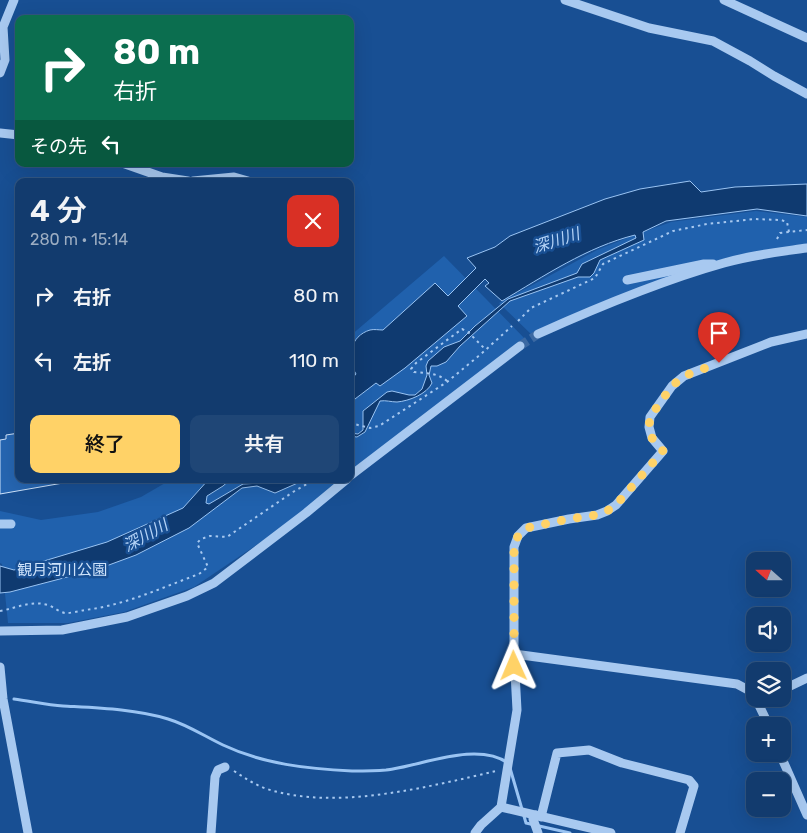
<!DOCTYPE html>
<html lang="ja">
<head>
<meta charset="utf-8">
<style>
	:root { --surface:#123b6e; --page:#1f4676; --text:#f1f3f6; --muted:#9cadc2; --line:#315581; --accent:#ffd267 }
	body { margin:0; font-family:Rubik,"Noto Sans JP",sans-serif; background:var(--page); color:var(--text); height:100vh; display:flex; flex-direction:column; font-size:19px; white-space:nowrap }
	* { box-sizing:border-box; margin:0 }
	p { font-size:16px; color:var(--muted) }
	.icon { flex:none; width:28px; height:28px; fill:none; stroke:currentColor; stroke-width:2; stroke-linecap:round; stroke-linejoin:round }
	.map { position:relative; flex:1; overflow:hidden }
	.details { position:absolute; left:15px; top:178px; width:339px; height:305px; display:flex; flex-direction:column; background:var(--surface); border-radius:10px; box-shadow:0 5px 20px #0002,0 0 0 1px var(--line) }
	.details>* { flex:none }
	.banner { position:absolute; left:15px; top:15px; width:339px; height:152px; border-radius:10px; box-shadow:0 5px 20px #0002,0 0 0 1px var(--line); background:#0b6e4f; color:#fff; overflow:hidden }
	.needle { width:32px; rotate:291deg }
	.buttons { position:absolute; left:746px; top:552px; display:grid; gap:10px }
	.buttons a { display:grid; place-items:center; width:45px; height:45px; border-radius:10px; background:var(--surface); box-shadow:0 5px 20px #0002,0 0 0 1px var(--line); font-size:25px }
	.pin { position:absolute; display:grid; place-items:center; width:42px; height:42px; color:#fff; margin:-51px -21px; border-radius:50% 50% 50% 0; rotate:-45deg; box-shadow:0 0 5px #0007 }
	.pin .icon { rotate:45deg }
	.me { position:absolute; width:55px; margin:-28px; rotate:359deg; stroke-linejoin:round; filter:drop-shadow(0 0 4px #0008) }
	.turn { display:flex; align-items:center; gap:18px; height:105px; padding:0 15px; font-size:22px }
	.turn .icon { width:65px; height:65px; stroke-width:2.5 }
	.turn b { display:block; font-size:35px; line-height:42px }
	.then { display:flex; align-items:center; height:48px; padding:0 15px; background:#0003; gap:10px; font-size:19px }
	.round { display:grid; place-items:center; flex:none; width:52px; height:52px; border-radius:10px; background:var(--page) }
	.head { display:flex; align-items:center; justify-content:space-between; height:85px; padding:0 15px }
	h1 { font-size:30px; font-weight:600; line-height:38px }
	.action { display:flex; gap:10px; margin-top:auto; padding:10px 15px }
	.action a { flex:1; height:58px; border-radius:10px; background:var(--accent); color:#111; font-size:20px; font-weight:600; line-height:58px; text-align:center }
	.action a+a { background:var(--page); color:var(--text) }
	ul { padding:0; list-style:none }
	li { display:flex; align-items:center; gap:15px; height:65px; padding:0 15px }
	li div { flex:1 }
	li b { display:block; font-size:19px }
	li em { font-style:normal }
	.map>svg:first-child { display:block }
	.green { fill:#2061ad }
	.water { fill:#0f3a70; stroke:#9ac4f3 }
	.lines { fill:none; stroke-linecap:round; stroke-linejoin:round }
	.stream { stroke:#9ac4f3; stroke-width:3 }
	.building { fill:#2666b2; stroke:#cee3fb }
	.minor-tunnel { stroke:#3b69a3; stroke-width:9; stroke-dasharray:9 4.5; stroke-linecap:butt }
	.path { stroke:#a8c9f0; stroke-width:2; stroke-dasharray:2.5 4; stroke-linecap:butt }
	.minor { stroke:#a8c9f0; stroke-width:9 }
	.route { stroke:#ffd267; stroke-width:9; stroke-dasharray:0 16.2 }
	.labels { text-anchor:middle; stroke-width:5; stroke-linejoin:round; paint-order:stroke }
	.park-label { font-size:15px; fill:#cee3fb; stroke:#184f93 }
	.water-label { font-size:16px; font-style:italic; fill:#b4d3f7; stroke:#184f93 }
</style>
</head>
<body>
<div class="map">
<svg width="807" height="833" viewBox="0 0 807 833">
	<rect width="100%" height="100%" fill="#184f93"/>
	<g class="green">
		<polygon points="756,211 807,217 807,244 726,259 540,331 533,336 499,303 597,250 632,236 671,222"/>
		<polygon points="444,256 526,340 459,389 350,472 350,336"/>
		<polygon points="172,479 342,479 286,525 194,587 124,612 68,623 8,623 2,564 0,563 0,511 41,520 98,512 141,497"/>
	</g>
	<g class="water">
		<path d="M690 181 701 192 735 187 807 184V216L757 209 666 221 643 232 644 240 600 260 594 273 590 277H578L510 301 460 346 446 362 437 366H431L429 375 432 383C427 394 409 401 397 402 391 402 386 400 380 401L365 432 357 437 350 436V433L358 434 363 430V411L387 392 392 391 409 395H415L422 389 427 375 426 366 428 361 444 347 460 341 475 326 508 299 577 273 582 264 636 238 635 235C587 247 544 276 502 301L485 286 489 283 485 279 458 306 467 316 405 368 380 386 376 383 351 402 350 381 356 374C346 358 350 336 370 330 374 329 379 330 383 330L435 283 448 296 476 268 467 258 495 247 510 236 605 199 640 189Z"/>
		<polygon points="209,479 231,479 223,486 207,496 206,503 209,504 243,484 262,483 270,479 302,479 300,482 275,493 257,486 242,488 189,528 136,555 98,569 10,592 0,593 0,566 14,570 107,542 183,508"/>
	</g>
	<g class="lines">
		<g class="stream">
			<path d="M14 699C30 701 47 705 63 706 98 708 134 709 168 719 188 725 204 736 223 745 263 764 308 769 352 771 363 771 375 771 386 770 421 766 476 741 508 763"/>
			<polyline points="510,768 526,823 570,833"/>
		</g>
	</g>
	<polygon class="building" points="19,433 19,479 63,479 63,483 0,494 0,440 6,439 6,435"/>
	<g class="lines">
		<polyline class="minor-tunnel" points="520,346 538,334"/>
		<g class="path">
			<polyline points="777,239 780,233 807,230"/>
			<polyline points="518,321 531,308 595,278 603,264 673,231 707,224 755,219 781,220 787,222 789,232"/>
			<path d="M447 381C438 373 426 373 414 372L411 369 416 363 462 329 468 332 486 350"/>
			<polyline points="350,423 370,428 379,426 447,382 481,354 512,326"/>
			<path d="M0 611C17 608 30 600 48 605 54 607 60 613 66 613 72 613 79 611 85 610 125 605 161 588 199 574L208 567 197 543 201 539 210 536 227 537 293 492 307 484 311 479"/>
			<path d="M234 771C245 778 255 785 267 789 335 811 428 787 496 771"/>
		</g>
		<g class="minor">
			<polyline points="565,0 649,28 713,41 750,61 774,76 807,94"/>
			<polyline points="724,0 807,38"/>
			<polyline points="0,73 5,60 3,27 14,0"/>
			<polyline points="0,133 19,135"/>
			<polyline points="125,164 162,177 188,181"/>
			<polyline points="193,181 234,177 248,181"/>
			<polyline points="627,280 704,264 713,264"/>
			<path d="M538 334C598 307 660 281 724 263 751 255 779 252 807 248"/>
			<polyline points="350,476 520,346"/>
			<polyline points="0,524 11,524"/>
			<polyline points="0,631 62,630 127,617 187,596 214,583 306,513 347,479"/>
			<polyline points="514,654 737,684 750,691 755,697"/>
			<polyline points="0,667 3,699 28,833"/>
			<polyline points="782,690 807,678"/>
			<polyline points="756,699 769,726"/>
			<polyline points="780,754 807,815"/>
			<polyline points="501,807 611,833"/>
			<polyline points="536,815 533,819 538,833"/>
			<polyline points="541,817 557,753 589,750 622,763 689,780 694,786 680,833"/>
			<polyline points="211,833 215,777 218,770 225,767"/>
			<polyline points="475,833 481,825 501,807 517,710 514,654 514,547 518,536 526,528 569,519 597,515 607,511 616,505 663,451 652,438 649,427 650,417 672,386 684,376 771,342 807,334"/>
		</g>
	</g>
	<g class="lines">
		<polyline class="route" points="514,666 514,547 518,536 526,528 569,519 596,515 607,511 616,505 663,451 652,438 649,427 650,417 672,386 684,376 719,363"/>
	</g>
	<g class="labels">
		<g class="park-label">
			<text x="62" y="575">観月河川公園</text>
		</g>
		<g class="water-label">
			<text transform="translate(556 240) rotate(-18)" y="6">深川川</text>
			<text transform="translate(145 535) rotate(-29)" y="6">深川川</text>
		</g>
	</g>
</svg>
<div class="buttons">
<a><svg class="needle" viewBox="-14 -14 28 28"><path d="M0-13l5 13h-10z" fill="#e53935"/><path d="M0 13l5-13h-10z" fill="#9cadc2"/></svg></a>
<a><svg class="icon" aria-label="sound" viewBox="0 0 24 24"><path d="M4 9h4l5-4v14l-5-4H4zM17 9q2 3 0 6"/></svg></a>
<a><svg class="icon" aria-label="layers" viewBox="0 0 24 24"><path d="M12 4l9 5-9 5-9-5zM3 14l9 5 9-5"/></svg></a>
<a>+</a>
<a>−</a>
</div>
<div class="pin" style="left:719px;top:363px;background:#d93025"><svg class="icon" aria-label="arrive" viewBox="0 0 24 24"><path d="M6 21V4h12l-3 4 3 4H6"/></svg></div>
<svg class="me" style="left:514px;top:666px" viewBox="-20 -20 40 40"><path d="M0-17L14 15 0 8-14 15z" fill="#ffd267" stroke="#fff" stroke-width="4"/></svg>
<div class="banner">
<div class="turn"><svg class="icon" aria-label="right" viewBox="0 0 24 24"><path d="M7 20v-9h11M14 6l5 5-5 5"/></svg><div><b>80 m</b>右折</div></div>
<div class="then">その先<svg class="icon" aria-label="left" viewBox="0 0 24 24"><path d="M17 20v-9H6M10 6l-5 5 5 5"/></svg></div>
</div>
<section class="details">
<div class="head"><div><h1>4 分</h1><p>280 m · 15:14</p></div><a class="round" style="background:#d93025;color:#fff"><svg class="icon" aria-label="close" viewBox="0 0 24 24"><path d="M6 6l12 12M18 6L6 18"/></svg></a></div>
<ul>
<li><svg class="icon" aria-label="right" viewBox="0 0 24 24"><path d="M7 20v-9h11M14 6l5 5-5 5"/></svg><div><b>右折</b></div><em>80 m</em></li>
<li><svg class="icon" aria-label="left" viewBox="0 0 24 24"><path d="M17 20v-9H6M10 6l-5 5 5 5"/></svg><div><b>左折</b></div><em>110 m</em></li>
</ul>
<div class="action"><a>終了</a><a>共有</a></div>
</section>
</div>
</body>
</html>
